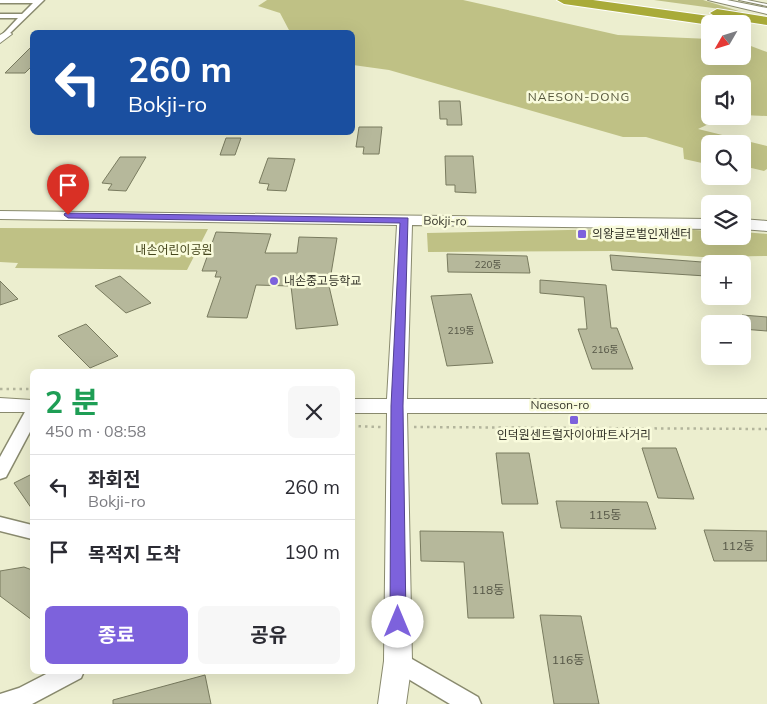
<!DOCTYPE html>
<html lang="ko">
<head>
<meta charset="utf-8">
<style>
	:root { --surface:#fff; --page:#f7f7f7; --text:#2b2b33; --muted:#7c7c81; --line:#e1e1e2; --accent:#7d62dc }
	body { margin:0; font-family:Mulish,"Noto Sans KR",sans-serif; background:var(--page); color:var(--text); height:100vh; display:flex; flex-direction:column; font-size:19px; white-space:nowrap }
	* { box-sizing:border-box; margin:0 }
	p { font-size:16px; color:var(--muted) }
	.icon { flex:none; width:28px; height:28px; fill:none; stroke:currentColor; stroke-width:2; stroke-linecap:round; stroke-linejoin:round }
	.map { position:relative; flex:1; overflow:hidden }
	.sheet { position:absolute; left:30px; top:369px; width:325px; height:305px; display:flex; flex-direction:column; background:var(--surface); border-radius:8px; box-shadow:0 5px 20px #0002 }
	.sheet>* { flex:none }
	.banner { position:absolute; left:30px; top:30px; width:325px; height:105px; border-radius:8px; box-shadow:0 5px 20px #0002; background:#1a4fa0; color:#fff; overflow:hidden }
	.needle { width:32px; rotate:231deg }
	.tools { position:absolute; left:701px; top:15px; display:grid; gap:10px }
	.tools a { display:grid; place-items:center; width:50px; height:50px; border-radius:8px; background:var(--surface); box-shadow:0 5px 20px #0002; font-size:25px }
	.pin { position:absolute; display:grid; place-items:center; width:42px; height:42px; color:#fff; margin:-51px -21px; border-radius:50% 50% 50% 0; rotate:-45deg; box-shadow:0 0 5px #0007 }
	.pin .icon { rotate:45deg }
	.me { position:absolute; width:55px; margin:-28px; rotate:0deg; stroke-linejoin:round; filter:drop-shadow(0 0 4px #0008) }
	.turn { display:flex; align-items:center; gap:18px; height:105px; padding:0 15px; font-size:22px }
	.turn .icon { width:65px; height:65px; stroke-width:2.5 }
	.turn b { display:block; font-size:35px; line-height:42px }
	.round { display:grid; place-items:center; flex:none; width:52px; height:52px; border-radius:8px; background:var(--page) }
	.summary { display:flex; align-items:center; justify-content:space-between; height:85px; padding:0 15px }
	h1 { font-size:30px; font-weight:700; line-height:38px; color:#1e9e55 }
	.cta { display:flex; gap:10px; margin-top:auto; padding:10px 15px }
	.cta a { flex:1; height:58px; border-radius:8px; background:var(--accent); color:#fff; font-size:20px; font-weight:700; line-height:58px; text-align:center }
	.cta a+a { background:var(--page); color:var(--text) }
	ul { padding:0; list-style:none }
	li { display:flex; align-items:center; gap:15px; height:65px; padding:0 15px; border-top:1px solid var(--line) }
	li div { flex:1 }
	li b { display:block; font-size:19px }
	li em { font-style:normal }
	.map>svg:first-child { display:block }
	.green { fill:#bfc185 }
	.building { fill:#b6b89b; stroke:#797b5f }
	.lines { fill:none; stroke-linecap:round; stroke-linejoin:round }
	.service-casing { stroke:#898a6e; stroke-width:2 }
	.minor-casing { stroke:#898a6e; stroke-width:3 }
	.tertiary-casing { stroke:#898a6e; stroke-width:2 }
	.motorway-casing { stroke:#fff; stroke-width:2 }
	.path { stroke:#b3b59c; stroke-width:2.5; stroke-dasharray:2.5 4; stroke-linecap:butt }
	.service { fill:#fff; fill-rule:evenodd }
	.minor { fill:#fff; fill-rule:evenodd }
	.tertiary { fill:#fff; fill-rule:evenodd }
	.motorway { fill:#a9ab39; fill-rule:evenodd }
	.route { fill:#7d62dc; stroke:#51408f }
	.poi-dot { fill:#7d62dc; stroke:#f9fbdc; stroke-width:2 }
	.labels { text-anchor:middle; stroke-width:5; stroke-linejoin:round; paint-order:stroke }
	.number-label { font-size:10px; fill:#555646 }
	.far-quarter-label { font-size:12px; letter-spacing:1px; fill:#53543a; stroke:#f9fbdc }
	.street-label { font-size:12px; fill:#35352a; stroke:#f9fbdc }
	.poi-label { font-size:12px; fill:#35352a; stroke:#f9fbdc; text-anchor:start }
	.park-label { font-size:12px; fill:#45461c; stroke:#f9fbdc }
	.near-number-label { font-size:12px; fill:#555646 }
</style>
</head>
<body>
<div class="map">
<svg width="767" height="704" viewBox="0 0 767 704">
	<rect width="100%" height="100%" fill="#eceecf"/>
	<g class="green">
		<polygon points="267,0 463,0 618,35 710,39 710,56 742,56 743,43 767,52 767,116 743,115 742,84 710,84 710,116 726,116 698,129 767,146 767,169 764,171 743,166 742,144 710,144 710,159 707,158 702,163 684,159 683,148 646,137 623,137 389,70 353,65 352,32 290,32 280,13 258,6"/>
		<polygon points="654,0 703,0 742,12"/>
		<polygon points="0,228 208,229 187,270 15,268 18,263 0,262"/>
		<polygon points="664,228 710,231 710,236 742,236 743,232 767,234 767,256 702,257 614,251 428,252 427,233"/>
	</g>
	<g class="building">
		<polygon points="32,46 32,66 25,73 5,73"/>
		<polygon points="439,101 460,101 462,125 447,125 447,119 440,119"/>
		<polygon points="359,127 382,127 379,154 363,154 364,147 356,147"/>
		<polygon points="226,138 241,138 235,155 220,155"/>
		<polygon points="445,156 473,156 476,193 455,192 455,185 446,185"/>
		<polygon points="120,157 146,157 126,191 108,190 112,184 102,183"/>
		<polygon points="268,158 295,159 286,191 267,190 269,184 259,183"/>
		<polygon points="216,232 271,234 265,253 297,253 299,237 337,238 329,286 338,325 296,329 291,286 256,285 247,318 207,317 221,277 215,277 217,271 202,271"/>
		<polygon points="447,254 527,256 530,273 448,272"/>
		<polygon points="610,255 702,262 706,276 612,270"/>
		<polygon points="120,276 151,303 126,313 95,286"/>
		<polygon points="540,280 606,285 611,328 617,328 633,369 592,369 578,329 587,329 584,297 540,293"/>
		<polygon points="0,281 18,299 0,305"/>
		<polygon points="471,294 493,363 447,366 431,296"/>
		<polygon points="742,315 767,317 767,331 742,329"/>
		<polygon points="86,324 118,356 90,368 58,336"/>
		<polygon points="642,448 676,448 694,499 658,498"/>
		<polygon points="496,453 529,453 538,504 502,504"/>
		<polygon points="32,474 32,509 14,483"/>
		<polygon points="556,501 647,502 656,529 561,528"/>
		<polygon points="704,530 767,531 767,561 714,561"/>
		<polygon points="420,531 503,532 514,618 468,618 464,562 421,561"/>
		<polygon points="24,567 32,570 32,620 0,596 0,571"/>
		<polygon points="540,615 581,616 599,704 554,704"/>
		<polygon points="205,675 211,704 113,704 113,700"/>
	</g>
	<g class="lines">
		<g class="service-casing">
			<polygon id="service" points="739,0 747,0 767,4 767,6"/>
		</g>
		<g class="minor-casing">
			<g id="minor">
				<polygon points="0,0 44,0 7,36 3,34 18,18 0,18 0,14 22,14 33,3 0,3"/>
				<polygon points="32,409 32,428 6,477 0,479 0,457 26,410"/>
				<polygon points="0,517 32,525 32,539 0,531"/>
				<polygon points="398,651 478,697 481,704 450,704 390,668 387,661 390,654"/>
				<polygon points="52,671 84,671 81,678 32,704 0,704 0,694 19,688"/>
			</g>
		</g>
		<g class="tertiary-casing">
			<g id="tertiary">
				<polygon points="708,0 727,0 767,8 767,14"/>
				<polygon points="7,31 12,34 0,43 0,35"/>
				<polygon points="0,211 710,219 710,229 412,225 407,399 767,399 767,413 407,413 412,661 406,704 378,704 384,661 387,413 352,413 352,399 387,399 397,225 0,219"/>
				<polygon points="742,219 767,221 767,231 742,229"/>
				<polygon points="0,398 32,400 32,412 0,412"/>
			</g>
		</g>
		<g class="motorway-casing">
			<polygon id="motorway" points="557,0 593,0 716,17 710,13 717,9 767,17 767,25 741,21 743,24 742,25 710,25 564,4"/>
		</g>
		<g class="path">
			<polyline points="0,389 32,389"/>
			<polyline points="352,426 381,427"/>
			<polyline points="414,427 767,429"/>
		</g>
		<use href="#service" class="service"/>
		<use href="#minor" class="minor"/>
		<use href="#tertiary" class="tertiary"/>
		<use href="#motorway" class="motorway"/>
	</g>
	<polygon class="route" points="65,213 408,218 403,406 406,622 404,626 398,628 393,626 390,622 391,406 400,223 68,218 64,215"/>
	<g class="poi-dot">
		<rect x="577" y="229" width="10" height="10" rx="2.5"/>
		<circle cx="274" cy="281" r="5"/>
		<rect x="569" y="415" width="10" height="10" rx="2.5"/>
	</g>
	<g class="labels">
		<g class="number-label">
			<text x="488" y="268">220동</text>
			<text x="461" y="334">219동</text>
			<text x="605" y="353">216동</text>
		</g>
		<g class="far-quarter-label">
			<text x="579" y="101">NAESON-DONG</text>
		</g>
		<g class="street-label">
			<text transform="translate(445 221) rotate(1)" y="4">Bokji-ro</text>
			<text x="560" y="409">Naeson-ro</text>
		</g>
		<g class="poi-label">
			<text x="592" y="238">의왕글로벌인재센터</text>
			<text x="284" y="285">내손중고등학교</text>
			<text x="574" y="439" text-anchor="middle">인덕원센트럴자이아파트사거리</text>
		</g>
		<g class="park-label">
			<text x="174" y="254">내손어린이공원</text>
		</g>
		<g class="near-number-label">
			<text x="605" y="519">115동</text>
			<text x="738" y="550">112동</text>
			<text x="488" y="594">118동</text>
			<text x="568" y="664">116동</text>
		</g>
	</g>
</svg>
<div class="tools">
<a><svg class="needle" viewBox="-14 -14 28 28"><path d="M0-13l5 13h-10z" fill="#e53935"/><path d="M0 13l5-13h-10z" fill="#7c7c81"/></svg></a>
<a><svg class="icon" aria-label="sound" viewBox="0 0 24 24"><path d="M4 9h4l5-4v14l-5-4H4zM17 9q2 3 0 6"/></svg></a>
<a><svg class="icon" aria-label="search" viewBox="0 0 24 24"><circle cx="10" cy="10" r="6"/><path d="M15 15l6 6"/></svg></a>
<a><svg class="icon" aria-label="layers" viewBox="0 0 24 24"><path d="M12 4l9 5-9 5-9-5zM3 14l9 5 9-5"/></svg></a>
<a>+</a>
<a>−</a>
</div>
<div class="pin" style="left:68px;top:215px;background:#d93025"><svg class="icon" aria-label="arrive" viewBox="0 0 24 24"><path d="M6 21V4h12l-3 4 3 4H6"/></svg></div>
<svg class="me" style="left:398px;top:622px" viewBox="-20 -20 40 40"><circle r="19" fill="#fff"/><path d="M0-13L10 11 0 6-10 11z" fill="#7d62dc"/></svg>
<div class="banner">
<div class="turn"><svg class="icon" aria-label="left" viewBox="0 0 24 24"><path d="M17 20v-9H6M10 6l-5 5 5 5"/></svg><div><b>260 m</b>Bokji-ro</div></div>
</div>
<section class="sheet">
<div class="summary"><div><h1>2 분</h1><p>450 m · 08:58</p></div><a class="round"><svg class="icon" aria-label="close" viewBox="0 0 24 24"><path d="M6 6l12 12M18 6L6 18"/></svg></a></div>
<ul>
<li><svg class="icon" aria-label="left" viewBox="0 0 24 24"><path d="M17 20v-9H6M10 6l-5 5 5 5"/></svg><div><b>좌회전</b><p>Bokji-ro</p></div><em>260 m</em></li>
<li><svg class="icon" aria-label="arrive" viewBox="0 0 24 24"><path d="M6 21V4h12l-3 4 3 4H6"/></svg><div><b>목적지 도착</b></div><em>190 m</em></li>
</ul>
<div class="cta"><a>종료</a><a>공유</a></div>
</section>
</div>
</body>
</html>
